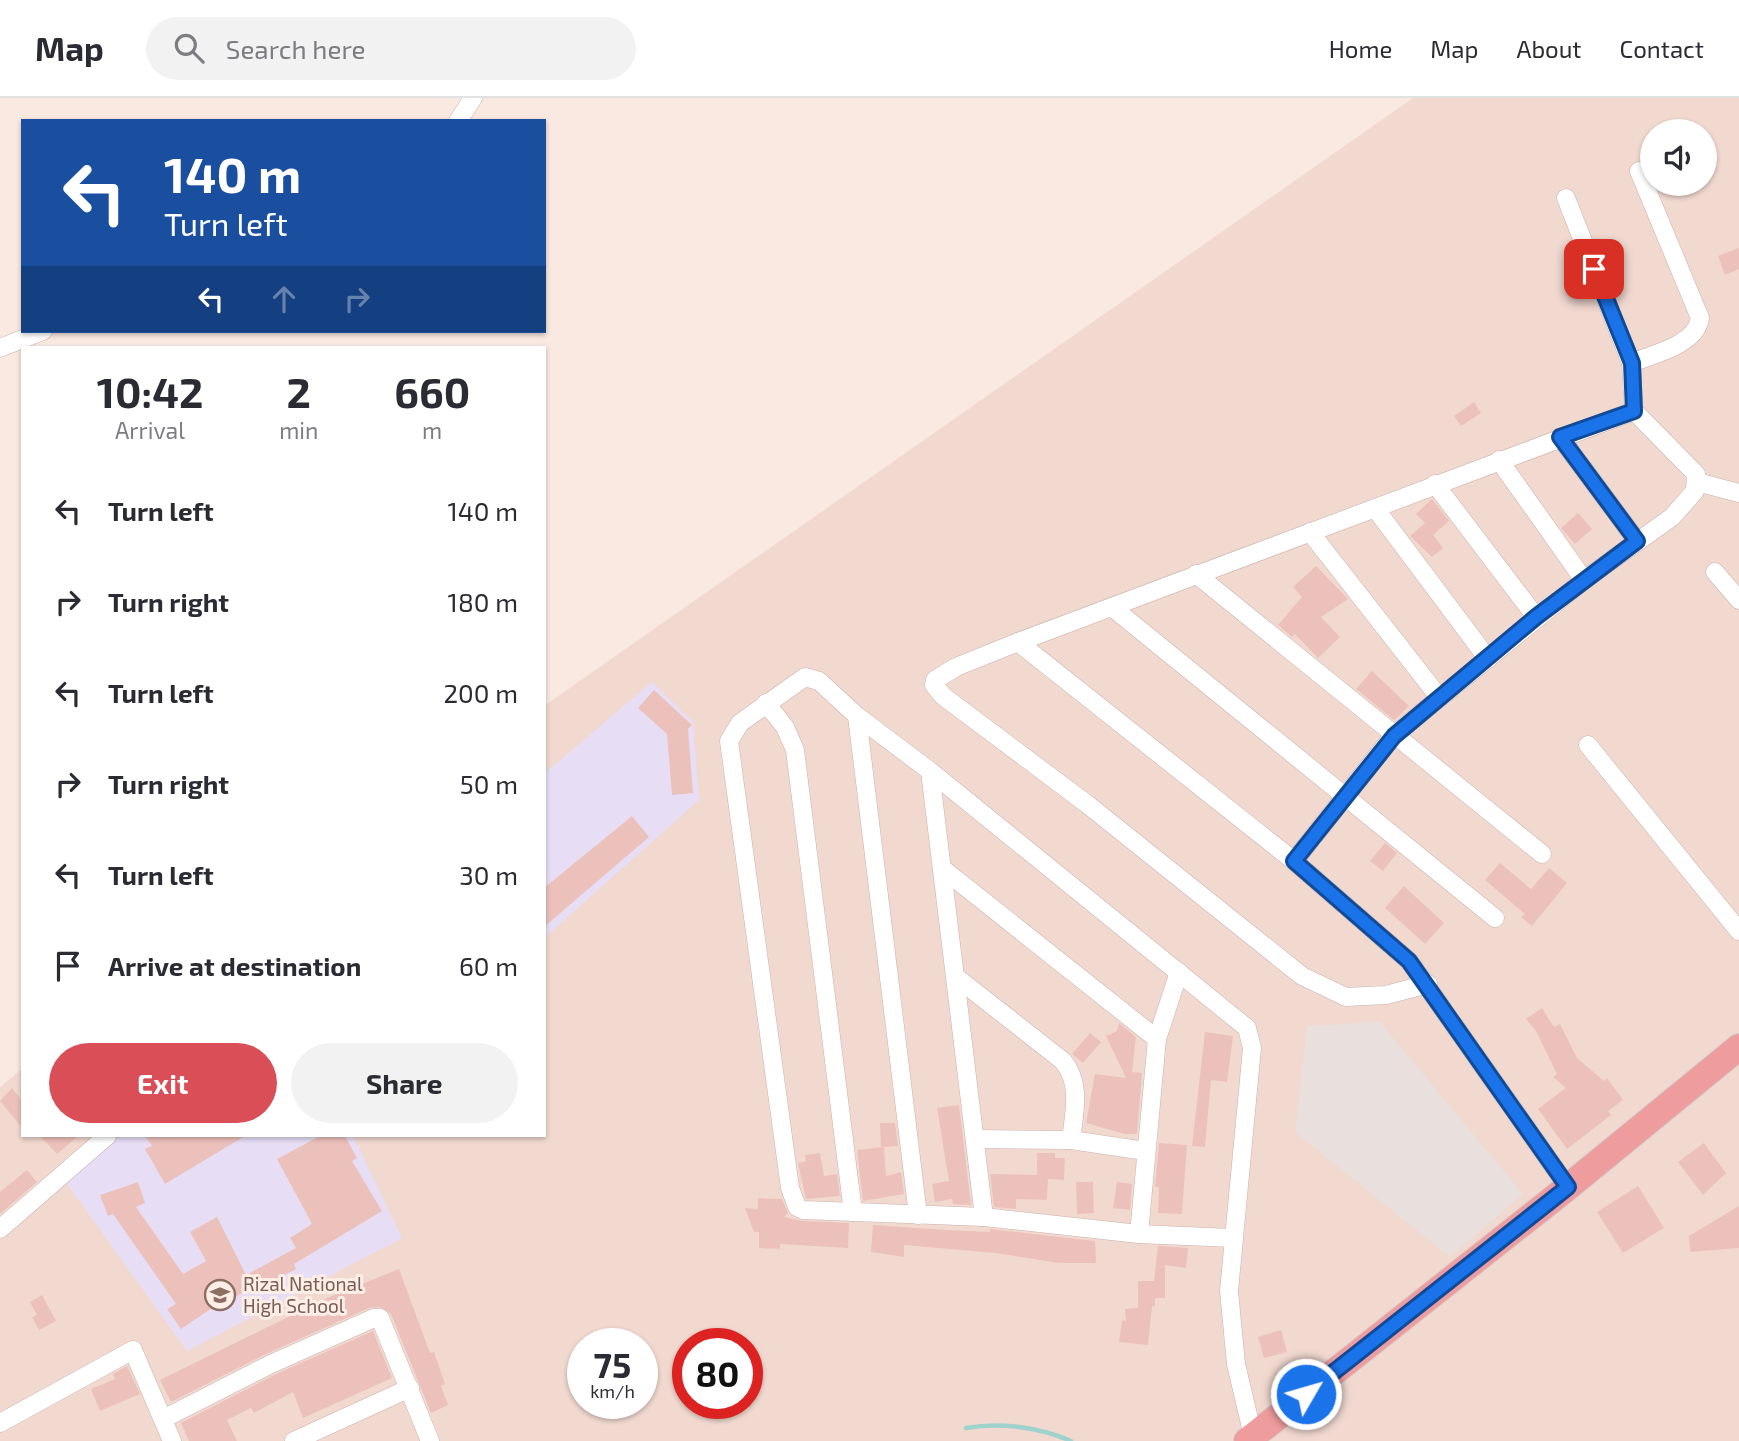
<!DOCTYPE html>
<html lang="en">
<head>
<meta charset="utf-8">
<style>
	:root { --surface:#fff; --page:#f2f2f3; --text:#2b2b33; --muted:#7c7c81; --line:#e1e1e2; --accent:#da4f57 }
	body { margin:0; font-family:"Exo 2",sans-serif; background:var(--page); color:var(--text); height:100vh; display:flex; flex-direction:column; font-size:26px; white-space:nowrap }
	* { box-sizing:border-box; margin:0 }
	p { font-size:23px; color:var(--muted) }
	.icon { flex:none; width:38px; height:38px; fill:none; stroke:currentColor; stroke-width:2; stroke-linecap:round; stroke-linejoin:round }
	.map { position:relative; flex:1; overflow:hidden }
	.details { position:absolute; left:21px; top:248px; width:525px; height:791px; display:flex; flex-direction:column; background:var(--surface); border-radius:0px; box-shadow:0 2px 5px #0004 }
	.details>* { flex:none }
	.top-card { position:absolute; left:21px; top:21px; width:525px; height:214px; border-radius:0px; box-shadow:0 2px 5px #0004; background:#1a4fa0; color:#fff; overflow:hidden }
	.controls { position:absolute; left:1640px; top:21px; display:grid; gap:14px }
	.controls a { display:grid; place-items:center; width:77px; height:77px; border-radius:50%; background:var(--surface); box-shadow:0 2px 5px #0004; font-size:35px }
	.speed { position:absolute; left:567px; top:1230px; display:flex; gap:14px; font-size:35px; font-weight:700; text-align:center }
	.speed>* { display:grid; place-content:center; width:91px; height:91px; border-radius:50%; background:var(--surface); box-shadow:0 2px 5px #0004; line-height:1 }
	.speed small { font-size:18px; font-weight:400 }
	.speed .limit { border:10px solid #d22; background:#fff; color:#111 }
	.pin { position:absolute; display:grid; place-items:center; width:60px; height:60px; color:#fff; margin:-30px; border-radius:14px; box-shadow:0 4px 10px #0006 }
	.me { position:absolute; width:77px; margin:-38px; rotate:52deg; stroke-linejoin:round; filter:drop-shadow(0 0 5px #0008) }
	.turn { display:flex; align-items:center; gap:24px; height:147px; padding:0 28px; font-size:32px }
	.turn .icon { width:91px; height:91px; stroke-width:2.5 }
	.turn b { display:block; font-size:49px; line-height:60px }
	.lanes { display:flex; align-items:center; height:66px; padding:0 28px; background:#0003; justify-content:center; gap:35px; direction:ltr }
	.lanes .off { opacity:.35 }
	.eta { display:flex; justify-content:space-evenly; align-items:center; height:119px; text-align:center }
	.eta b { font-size:42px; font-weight:700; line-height:49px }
	.button { display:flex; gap:14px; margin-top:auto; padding:14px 28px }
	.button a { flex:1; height:80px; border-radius:42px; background:var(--accent); color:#fff; font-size:28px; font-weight:700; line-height:80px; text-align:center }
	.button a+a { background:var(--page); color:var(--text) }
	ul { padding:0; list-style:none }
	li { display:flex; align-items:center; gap:21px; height:91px; padding:0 28px }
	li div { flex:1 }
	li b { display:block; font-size:26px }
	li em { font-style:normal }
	header { display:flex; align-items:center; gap:42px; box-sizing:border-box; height:98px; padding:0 35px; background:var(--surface); border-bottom:2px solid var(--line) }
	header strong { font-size:33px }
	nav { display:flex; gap:38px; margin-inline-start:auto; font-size:24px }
	.search { width:490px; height:63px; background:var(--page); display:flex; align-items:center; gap:18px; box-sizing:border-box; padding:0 24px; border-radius:38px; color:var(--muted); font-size:26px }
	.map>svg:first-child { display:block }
	.residential { fill:#f1d9d0; fill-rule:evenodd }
	.industrial { fill:#e9dfdc }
	.education { fill:#e7def6 }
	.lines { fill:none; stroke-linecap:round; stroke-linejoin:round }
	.stream { stroke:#9fd2cc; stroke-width:4.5 }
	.building { fill:#edc1bb }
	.minor-casing { stroke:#ccb1ac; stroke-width:19 }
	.highway-casing { stroke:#d4cac9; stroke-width:28 }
	.minor { stroke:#fff; stroke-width:18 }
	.highway { stroke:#ef9c9e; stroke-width:26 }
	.route-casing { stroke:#114b97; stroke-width:18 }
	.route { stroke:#1a73e8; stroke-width:12 }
	.labels { text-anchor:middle; stroke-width:6; stroke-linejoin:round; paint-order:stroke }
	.education-label { font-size:19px; fill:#785e54; stroke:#fdeee7; text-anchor:start }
</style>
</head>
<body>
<header>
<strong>Map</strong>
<div class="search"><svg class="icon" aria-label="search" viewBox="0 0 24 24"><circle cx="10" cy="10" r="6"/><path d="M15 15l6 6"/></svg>Search here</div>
<nav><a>Home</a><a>Map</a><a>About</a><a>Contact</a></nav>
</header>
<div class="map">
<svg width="1739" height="1343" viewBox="0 0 1739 1343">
	<rect width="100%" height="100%" fill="#fae9e1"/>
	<path class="residential" d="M1413 0H1739V1343H0V989L23 970V1038H544V608ZM1652 33H1704V86H1652ZM583 1246H642V1306H583ZM688 1246H747V1306H688Z"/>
	<polygon class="industrial" points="1380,924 1523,1096 1450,1159 1295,1034 1307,928"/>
	<g class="education">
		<polygon points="652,584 693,624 699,702 544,840 544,676"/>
		<polygon points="118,1038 353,1038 402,1140 187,1253 65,1083"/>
	</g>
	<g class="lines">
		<path class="stream" d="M966 1330C1000 1324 1039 1329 1071 1343"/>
	</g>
	<g class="building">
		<polygon points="1739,150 1739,171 1725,177 1718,158"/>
		<polygon points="1474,304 1481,315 1461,328 1454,318"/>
		<polygon points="1432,401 1449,423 1433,437 1443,450 1432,459 1410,438 1425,425 1416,416"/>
		<polygon points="1578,415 1592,431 1575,446 1561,430"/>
		<polygon points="1316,468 1348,501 1321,519 1340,539 1318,560 1295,536 1292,539 1278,527 1302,499 1293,489"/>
		<polygon points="1372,573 1409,608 1394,622 1356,591"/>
		<polygon points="654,592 692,627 688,631 693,695 672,697 667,636 638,610"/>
		<polygon points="632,718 649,739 544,829 544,790"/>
		<polygon points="1385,745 1397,755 1383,773 1370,763"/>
		<polygon points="1500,765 1531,791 1549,770 1567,785 1532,828 1521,819 1525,816 1485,782"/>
		<polygon points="1404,788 1444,825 1425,846 1385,810"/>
		<polygon points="1542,910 1554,929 1560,926 1577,960 1604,983 1607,980 1623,1002 1608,1013 1611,1017 1567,1051 1538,1011 1566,990 1553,979 1557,976 1536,933 1526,921"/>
		<polygon points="1119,925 1136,939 1132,974 1142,975 1137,1036 1125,1036 1086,1025 1095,976 1126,980 1106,938 1117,933"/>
		<polygon points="1205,934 1233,938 1227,984 1211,982 1205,1049 1192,1048"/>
		<polygon points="1090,935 1101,944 1083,965 1072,956"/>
		<polygon points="12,990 23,1004 23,1031 0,1003"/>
		<polygon points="959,1007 971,1107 953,1106 952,1101 935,1104 932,1086 949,1083 937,1010"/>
		<polygon points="880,1025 895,1025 898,1048 881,1049"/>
		<polygon points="40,1038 78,1038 57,1056"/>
		<polygon points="145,1038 245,1038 165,1086 145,1051 152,1048"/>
		<polygon points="320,1038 345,1038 357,1060 352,1063 382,1113 294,1166 296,1171 262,1189 259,1185 225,1205 224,1202 181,1231 167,1211 176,1206 113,1116 108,1118 100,1097 138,1084 145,1105 136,1109 183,1176 206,1163 190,1134 217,1119 246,1177 296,1150 290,1140 312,1126 277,1061"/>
		<polygon points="1159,1045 1187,1047 1182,1116 1158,1115 1159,1089 1155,1089"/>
		<polygon points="1704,1045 1726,1075 1703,1097 1678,1064"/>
		<polygon points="884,1049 886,1078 901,1074 904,1096 863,1103 857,1052"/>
		<polygon points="820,1055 824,1078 837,1076 840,1098 806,1101 798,1065 806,1063 805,1057"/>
		<polygon points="1037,1055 1055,1055 1055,1060 1065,1060 1064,1082 1048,1081 1047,1102 1016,1101 1016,1111 994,1109 990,1076 1037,1077"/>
		<polygon points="27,1072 37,1084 0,1116 0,1094"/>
		<polygon points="1076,1084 1093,1084 1094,1115 1077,1116"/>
		<polygon points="1117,1084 1132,1086 1130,1112 1113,1110"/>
		<polygon points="1638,1088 1664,1130 1623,1155 1597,1114"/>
		<polygon points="758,1100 782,1101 788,1115 784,1119 803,1123 849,1125 848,1150 780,1146 780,1151 759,1150 759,1134 754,1134 745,1110 758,1111"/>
		<polygon points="1739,1108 1739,1150 1690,1154 1689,1138"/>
		<polygon points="873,1127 946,1132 990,1134 990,1131 1095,1143 1096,1165 1059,1165 995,1155 904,1147 904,1159 871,1154"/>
		<polygon points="1158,1148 1188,1150 1186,1170 1165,1167 1165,1200 1155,1200 1155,1208 1152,1208 1148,1247 1119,1244 1122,1222 1126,1223 1125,1211 1138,1210 1138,1183 1154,1183"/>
		<polygon points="399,1171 430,1255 434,1254 445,1286 441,1288 448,1307 431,1315 391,1216 380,1209 369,1210 266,1256 171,1304 160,1282 327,1200"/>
		<polygon points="42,1197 56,1223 39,1232 32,1219 37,1217 30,1204"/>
		<polygon points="1281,1232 1287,1254 1264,1260 1258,1239"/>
		<polygon points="373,1233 392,1280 303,1320 293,1294 254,1315 251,1310 227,1322 237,1343 189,1343 181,1325 276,1276"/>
		<polygon points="127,1268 140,1296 100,1313 91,1291 115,1281 113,1276"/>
	</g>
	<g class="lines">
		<g class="minor-casing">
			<g id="minor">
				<polyline points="458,23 473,0"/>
				<polyline points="0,250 43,233"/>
				<path d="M1631 265C1654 256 1696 247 1700 220L1639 73"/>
				<polyline points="1560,339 1637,443"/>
				<polyline points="1499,362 1584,482"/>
				<polyline points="1697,384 1739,395"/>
				<polyline points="1435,386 1536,519"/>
				<polyline points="1375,410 1488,561"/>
				<polyline points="1310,434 1439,599"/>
				<polyline points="1715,474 1739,502"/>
				<polyline points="1196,476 1542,756"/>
				<polyline points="1113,510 1495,820"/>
				<polyline points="1018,544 1294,763 1409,863 1568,1089"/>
				<polyline points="766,605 785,629 795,652 853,1114"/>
				<polyline points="857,618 918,1117"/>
				<polyline points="1588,647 1739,833"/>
				<polyline points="930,673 984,1119"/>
				<polyline points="1294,763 1393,638 1584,482 1672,419 1695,393 1696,376 1634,313 1631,265 1566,100"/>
				<polyline points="943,771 1157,941"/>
				<path d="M956 879 1063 963C1082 986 1074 1015 1071 1042"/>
				<polyline points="1428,886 1386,897 1346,899 1302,878 1087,706 943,598 934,587 935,582 956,569 1018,544 1634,313"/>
				<polyline points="977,1041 1071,1042 1145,1053"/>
				<polyline points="0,1131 107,1038"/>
				<polyline points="1139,1136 1157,941 1179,874"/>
				<polyline points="1232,1140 1139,1136 984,1119 803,1112 797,1109 790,1090 729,643 740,625 805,579 819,583 857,618 930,673 1247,930 1252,950 1229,1193 1236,1266 1253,1338"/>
				<polyline points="163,1321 271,1266 374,1220 380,1220 430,1343"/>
				<polyline points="0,1325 133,1252 172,1343"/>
				<polyline points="294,1343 410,1290"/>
			</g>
		</g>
		<g class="highway-casing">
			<polyline id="highway" points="1247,1343 1568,1089 1739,949"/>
		</g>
		<use href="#minor" class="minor"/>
		<use href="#highway" class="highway"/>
	</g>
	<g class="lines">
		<g class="route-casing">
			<polyline id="route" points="1306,1296 1568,1089 1409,863 1294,763 1394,638 1536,519 1637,443 1560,339 1634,313 1632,265 1594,171"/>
		</g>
		<use href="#route" class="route"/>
	</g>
	<defs>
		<g id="school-ring" transform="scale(1.575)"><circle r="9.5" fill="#fdeee7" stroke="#8d6e63" stroke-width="1.5"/><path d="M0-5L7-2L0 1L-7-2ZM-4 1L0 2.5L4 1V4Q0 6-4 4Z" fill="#8d6e63"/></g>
	</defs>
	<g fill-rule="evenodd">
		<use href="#school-ring" x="220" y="1197"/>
	</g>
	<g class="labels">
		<g class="education-label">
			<text x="243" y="1193">Rizal National<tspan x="243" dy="22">High School</tspan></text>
		</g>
	</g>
</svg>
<div class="controls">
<a><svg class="icon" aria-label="sound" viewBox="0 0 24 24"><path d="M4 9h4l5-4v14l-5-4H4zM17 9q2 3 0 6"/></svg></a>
</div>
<div class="speed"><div>75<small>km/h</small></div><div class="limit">80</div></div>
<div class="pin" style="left:1594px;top:171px;background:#d93025"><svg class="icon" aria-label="arrive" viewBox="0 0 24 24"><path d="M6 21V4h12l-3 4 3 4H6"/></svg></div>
<svg class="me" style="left:1306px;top:1296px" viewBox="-20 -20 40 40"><circle r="17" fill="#1a73e8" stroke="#fff" stroke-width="3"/><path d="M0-11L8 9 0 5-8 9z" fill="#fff"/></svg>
<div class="top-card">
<div class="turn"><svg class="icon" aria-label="left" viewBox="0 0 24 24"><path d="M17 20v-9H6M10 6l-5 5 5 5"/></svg><div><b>140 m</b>Turn left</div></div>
<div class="lanes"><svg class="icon" aria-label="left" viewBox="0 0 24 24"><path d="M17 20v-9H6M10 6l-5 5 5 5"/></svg><svg class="icon off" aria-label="ahead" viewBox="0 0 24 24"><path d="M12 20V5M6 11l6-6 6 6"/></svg><svg class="icon off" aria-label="right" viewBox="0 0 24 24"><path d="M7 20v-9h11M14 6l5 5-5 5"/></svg></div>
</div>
<section class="details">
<div class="eta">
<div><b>10:42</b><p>Arrival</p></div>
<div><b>2</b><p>min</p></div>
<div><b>660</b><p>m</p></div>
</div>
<ul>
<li><svg class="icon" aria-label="left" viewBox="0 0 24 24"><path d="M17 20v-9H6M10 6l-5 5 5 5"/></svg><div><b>Turn left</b></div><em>140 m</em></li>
<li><svg class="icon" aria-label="right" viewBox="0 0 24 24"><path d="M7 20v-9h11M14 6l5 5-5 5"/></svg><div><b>Turn right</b></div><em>180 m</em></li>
<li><svg class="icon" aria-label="left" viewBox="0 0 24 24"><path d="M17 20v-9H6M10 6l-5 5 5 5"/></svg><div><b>Turn left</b></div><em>200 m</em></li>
<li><svg class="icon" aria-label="right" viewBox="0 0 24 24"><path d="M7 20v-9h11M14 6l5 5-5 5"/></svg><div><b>Turn right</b></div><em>50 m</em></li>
<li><svg class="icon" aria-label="left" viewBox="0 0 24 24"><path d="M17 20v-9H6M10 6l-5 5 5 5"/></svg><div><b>Turn left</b></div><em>30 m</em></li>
<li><svg class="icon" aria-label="arrive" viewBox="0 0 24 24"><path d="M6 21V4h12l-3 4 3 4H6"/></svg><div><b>Arrive at destination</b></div><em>60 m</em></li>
</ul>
<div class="button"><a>Exit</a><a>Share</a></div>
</section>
</div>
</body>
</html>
